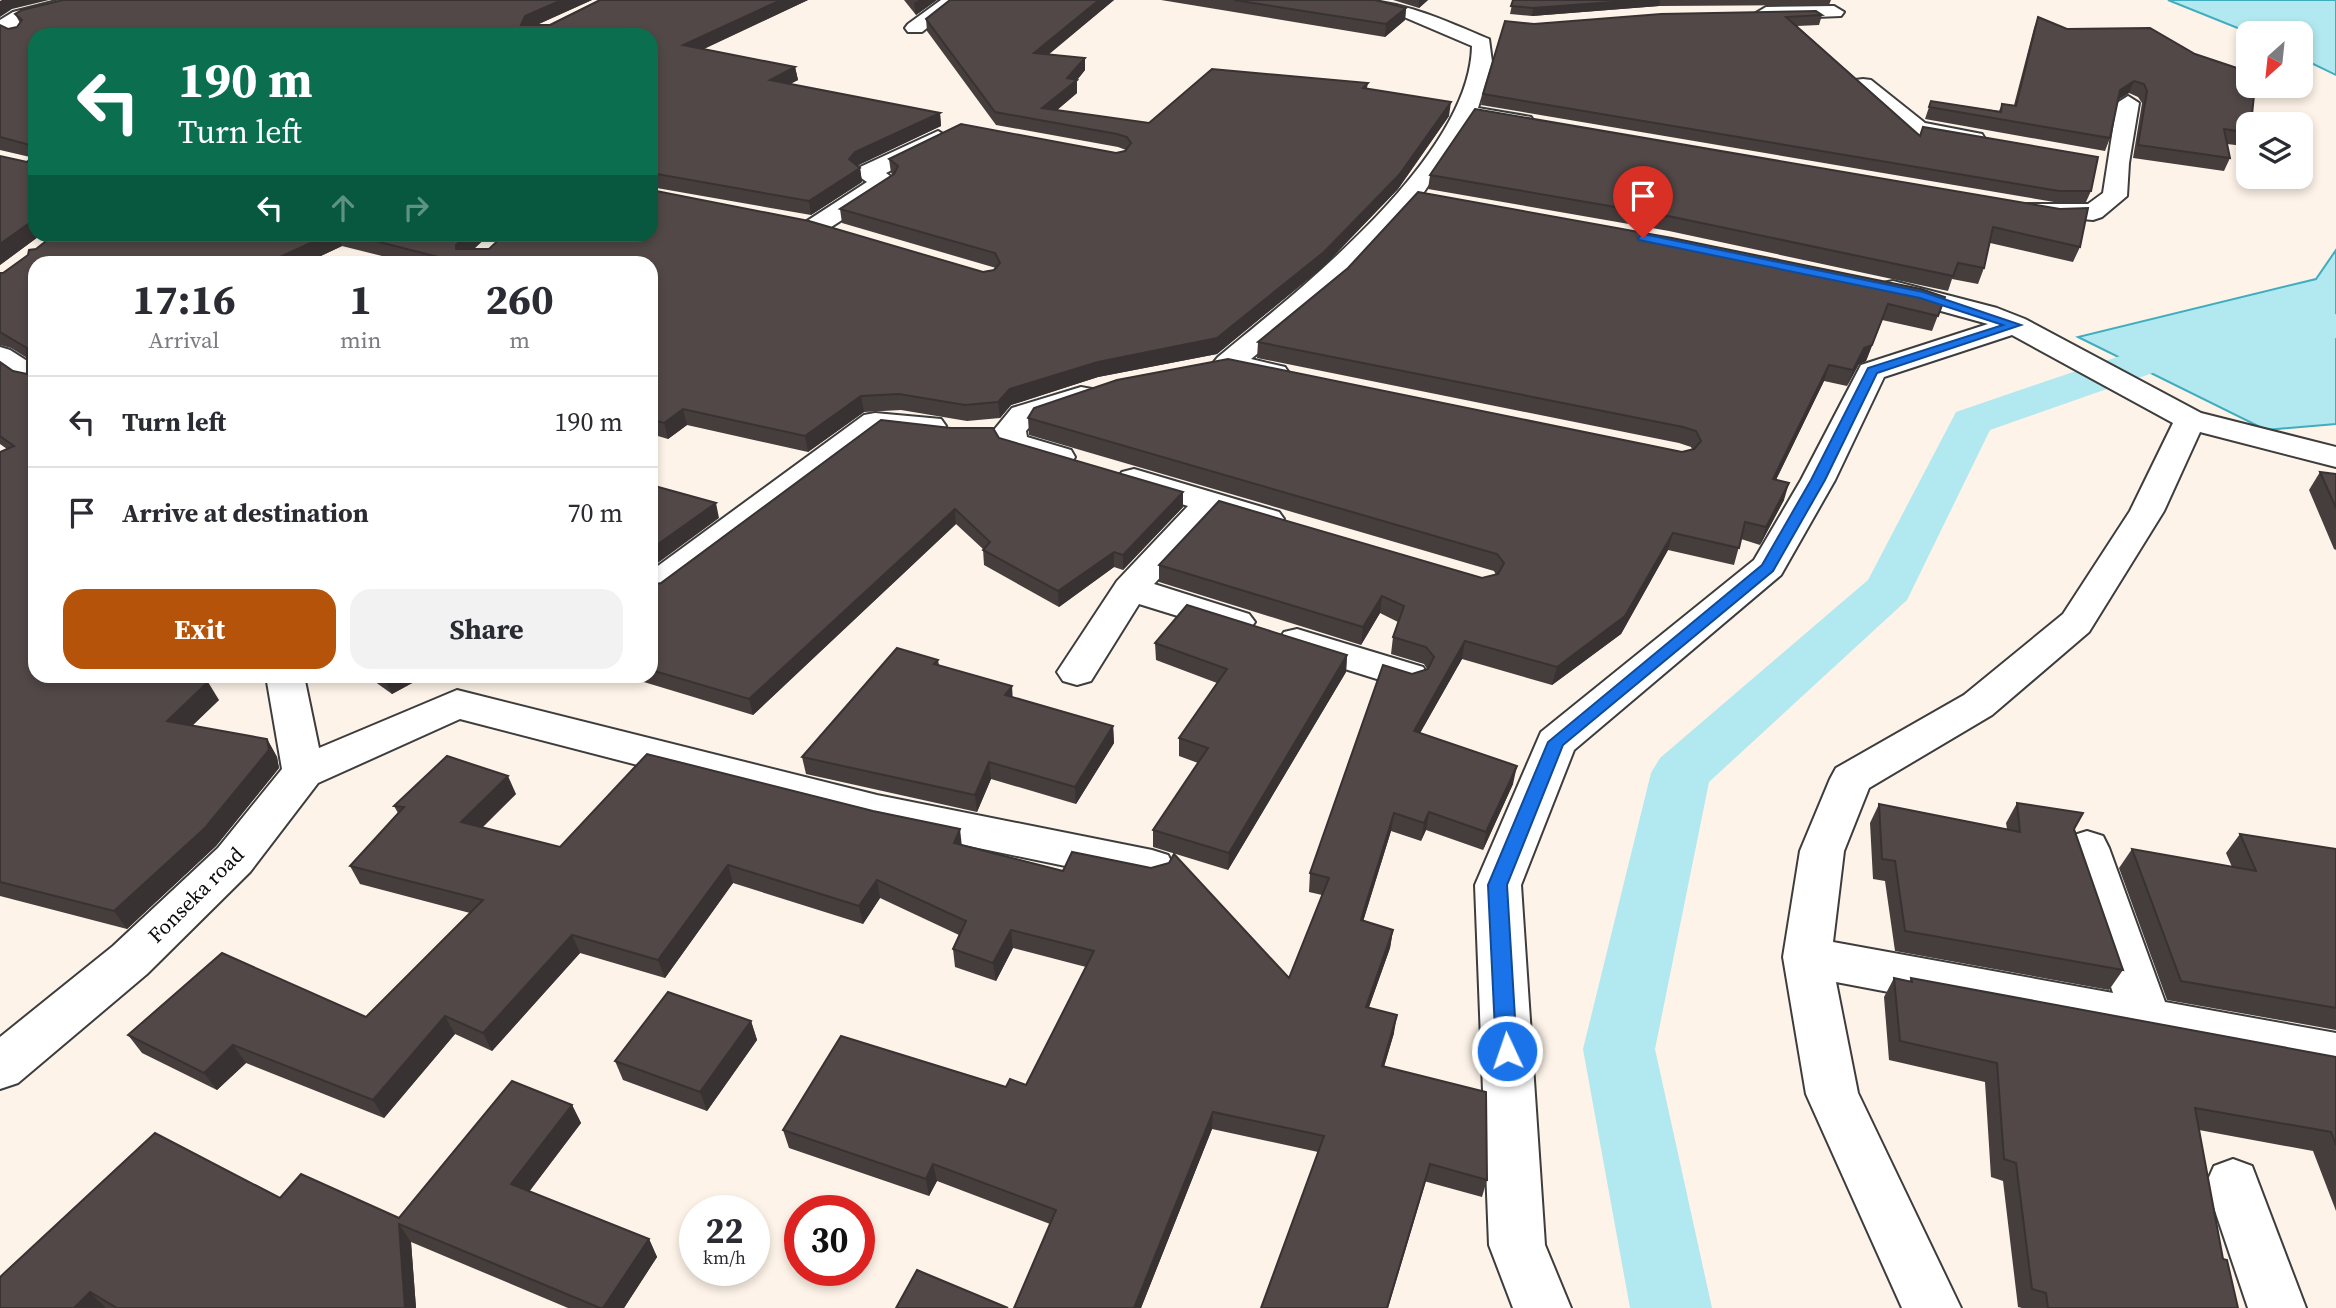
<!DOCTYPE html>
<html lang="en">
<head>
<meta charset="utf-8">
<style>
	:root { --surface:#fff; --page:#f2f2f3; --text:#2b2b33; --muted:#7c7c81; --line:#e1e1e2; --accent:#b45309 }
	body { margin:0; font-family:"Source Serif 4",serif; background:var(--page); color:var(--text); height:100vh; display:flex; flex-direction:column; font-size:26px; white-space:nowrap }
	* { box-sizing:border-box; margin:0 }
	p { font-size:23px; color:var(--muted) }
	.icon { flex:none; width:38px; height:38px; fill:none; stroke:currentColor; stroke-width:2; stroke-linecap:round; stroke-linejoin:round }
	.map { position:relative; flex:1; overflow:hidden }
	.side { position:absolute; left:28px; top:256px; width:630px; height:427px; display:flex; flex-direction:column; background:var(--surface); border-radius:21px; box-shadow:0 4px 10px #0003 }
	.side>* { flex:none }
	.banner { position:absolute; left:28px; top:28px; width:630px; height:214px; border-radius:21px; box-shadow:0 4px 10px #0003; background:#0b6e4f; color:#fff; overflow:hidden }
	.needle { width:46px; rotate:207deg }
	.fabs { position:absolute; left:2236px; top:21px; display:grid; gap:14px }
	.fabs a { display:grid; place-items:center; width:77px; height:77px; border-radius:14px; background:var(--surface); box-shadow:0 4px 10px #0003; font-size:35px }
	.speed { position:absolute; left:679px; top:1195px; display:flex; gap:14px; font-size:35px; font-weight:700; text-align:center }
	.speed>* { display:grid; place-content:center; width:91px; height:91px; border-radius:50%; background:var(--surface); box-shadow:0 4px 10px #0003; line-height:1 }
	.speed small { font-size:18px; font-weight:400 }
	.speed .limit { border:10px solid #d22; background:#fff; color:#111 }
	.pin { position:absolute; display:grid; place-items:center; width:60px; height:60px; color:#fff; margin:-72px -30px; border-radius:50% 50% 50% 0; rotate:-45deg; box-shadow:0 0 7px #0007 }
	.pin .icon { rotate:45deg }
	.me { position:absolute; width:77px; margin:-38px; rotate:357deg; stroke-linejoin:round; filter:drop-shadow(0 0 5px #0008) }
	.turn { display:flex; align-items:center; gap:24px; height:147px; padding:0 35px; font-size:32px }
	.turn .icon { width:91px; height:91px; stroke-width:2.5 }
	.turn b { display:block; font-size:49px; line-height:60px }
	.lanes { display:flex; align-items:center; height:66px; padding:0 35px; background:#0003; justify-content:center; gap:35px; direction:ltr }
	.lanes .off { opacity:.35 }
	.eta { display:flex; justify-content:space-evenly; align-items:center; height:119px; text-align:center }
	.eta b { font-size:42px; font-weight:700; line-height:49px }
	.cta { display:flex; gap:14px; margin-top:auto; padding:14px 35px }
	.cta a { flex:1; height:80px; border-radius:21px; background:var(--accent); color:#fff; font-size:28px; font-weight:700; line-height:80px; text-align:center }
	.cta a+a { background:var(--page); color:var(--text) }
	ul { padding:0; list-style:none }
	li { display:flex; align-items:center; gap:21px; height:91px; padding:0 35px; border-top:2px solid var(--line) }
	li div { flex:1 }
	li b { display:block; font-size:26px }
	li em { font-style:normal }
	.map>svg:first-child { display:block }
	.water { fill:#b2e8ef; stroke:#40adbf; stroke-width:2 }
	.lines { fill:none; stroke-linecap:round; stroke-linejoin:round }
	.canal { fill:#b2e8ef; fill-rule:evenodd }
	.minor-casing { stroke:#3d3d3d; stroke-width:4 }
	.minor { fill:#fff; fill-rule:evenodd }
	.wall { fill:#463e3d }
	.shaded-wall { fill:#393232 }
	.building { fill:#514847; stroke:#393232; stroke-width:2 }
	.route { fill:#1a73e8; stroke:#114b97; stroke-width:2 }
	.labels { text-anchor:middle; stroke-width:7; stroke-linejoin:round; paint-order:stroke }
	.street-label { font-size:21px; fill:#0a0a0a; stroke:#fff }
</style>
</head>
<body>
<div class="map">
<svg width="2336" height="1308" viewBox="0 0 2336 1308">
	<rect width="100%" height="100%" fill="#fdf3e8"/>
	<g class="water">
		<polygon points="2168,0 2336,0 2336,75 2301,58 2301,33 2250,33"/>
		<polygon points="2336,250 2336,424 2266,430 2078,337 2316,279"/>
	</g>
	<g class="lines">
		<polygon class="canal" points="2336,314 2336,338 2184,362 1990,430 1907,600 1709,782 1655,1049 1712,1308 1630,1308 1583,1049 1651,773 1660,758 1868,580 1956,412 2161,342"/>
		<g class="minor-casing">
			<g id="minor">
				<polygon points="60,0 91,0 89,4 27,20 17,26 25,33 22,37 15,39 0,32 0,20 13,12"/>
				<polygon points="941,0 962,0 922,32 908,32 905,28 908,24"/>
				<path d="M1353 0C1403 0 1443 20 1489 39L1492 62 1478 108 1531 117 1534 122 1523 129 1472 120 1418 201 1345 281 1251 359 1285 367 1289 373 1285 379 1274 382 1218 369 1213 363 1218 357C1298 291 1470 158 1472 46L1404 17 1355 4Z"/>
				<polygon points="1834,6 1844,12 1841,16 1766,19 1756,13 1766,7"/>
				<polygon points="1863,79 1871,80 1925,123 1982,134 1985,139 1974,146 1910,134 1855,90 1852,85 1855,80"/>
				<polygon points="2128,96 2139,103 2129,163 2127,196 2102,217 2093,220 2026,214 2022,209 2026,204 2088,204 2103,193 2117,103"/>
				<polygon points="938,131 949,138 946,143 886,173 897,181 894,186 825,231 807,231 803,226 807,221 867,182 854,173 858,168"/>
				<polygon points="1893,281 1997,308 2025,319 2201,413 2336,447 2336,467 2200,432 2164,511 2089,632 1992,715 1869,788 1844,851 1833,942 2113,993 2065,848 2071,836 2087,831 2103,836 2109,848 2165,1002 2336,1033 2336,1077 1836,982 1858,1093 1961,1308 1902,1308 1806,1094 1783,957 1800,851 1830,779 1836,768 1964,695 2063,614 2130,511 2173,423 2012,335 1884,377 1835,480 1781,575 1574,750 1521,885 1545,1245 1571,1308 1513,1308 1489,1245 1475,885 1541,732 1754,560 1801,480 1861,365 1988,324 1883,295 1879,289 1883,283"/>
				<polygon points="0,347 10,350 35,366 35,388 24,385 0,369"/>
				<polygon points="1081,387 1092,389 1096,396 1092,403 1034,422 1026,431 1027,437 1071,450 1075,457 1071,464 1059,467 1001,450 994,430 1012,408"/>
				<polygon points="875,413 941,419 946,426 941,433 930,435 882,432 664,596 651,599 651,571 864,415"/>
				<polygon points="1134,469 1279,512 1284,519 1279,526 1267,529 1218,515 1154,584 1249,614 1255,622 1249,630 1236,634 1139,604 1091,681 1077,685 1063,681 1057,672 1117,581 1188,506 1122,486 1117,479 1122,472"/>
				<polygon points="1297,629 1423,667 1429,676 1423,685 1409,689 1284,650 1278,641 1284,632"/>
				<polygon points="266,676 304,676 319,748 457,690 877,795 1152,850 1168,855 1174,867 1168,879 1152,884 877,827 460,719 318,783 250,872 147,974 18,1083 0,1089 0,1037 113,946 218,848 282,769"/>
				<polygon points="2233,1159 2252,1166 2306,1308 2248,1308 2206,1184 2214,1166"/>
			</g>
		</g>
		<use href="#minor" class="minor"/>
	</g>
	<g class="wall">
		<polygon points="63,0 592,0 536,25 550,25 600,0 808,0 704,49 795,67 798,80 790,84 940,113 941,126 857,165 860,168 862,182 811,215 651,187 651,35 35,35 35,234 42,234 0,265 27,162 30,159 30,157 0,150 0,25 8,29 17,27 20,23 15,14"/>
		<polygon points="904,0 937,0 916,15"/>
		<polygon points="950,0 1114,0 1048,54 1085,58 1085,70 1077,80 1077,93 1057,110 1149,123 1368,83 1367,88 1449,116 1398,189 1323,267 1217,354 1098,377 1011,405 1000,418 967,421 901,410 864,412 808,452 687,425 668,439 651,434 651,262 406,262 342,246 308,262 35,262 35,676 219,700 192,726 267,739 277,757 279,768 216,846 127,929 0,896 0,452 7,449 0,444 0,362 13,371 27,374 27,358 11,348 0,345 0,273 3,273 28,255 55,234 490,234 474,249 983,272 994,270 996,268 842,223 840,209 893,175 891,173 889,159 1116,153 1126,150 1118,147 996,125 927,31 926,19"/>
		<polygon points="1161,0 1375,0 1406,8 1405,20 1385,37"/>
		<polygon points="1393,0 1428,0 1419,8"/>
		<polygon points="1513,0 1831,0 1829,5 1659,6 1532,16 1510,14"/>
		<polygon points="1822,15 1819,25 1797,26 1920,136 2091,191 2086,202 2054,202 1481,105 1483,94 1534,24"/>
		<polygon points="2038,17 2249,124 2249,137 2244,146 2227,144 2230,158 2224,171 2133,158 2142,103 2138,97 2129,93 2118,100 2110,138 2105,151 1925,119 1931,101 1999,111 2002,104 2014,105 2034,28"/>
		<polygon points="1475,109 2080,247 2073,262 1990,243 1984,268 1978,284 1952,279 1948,291 1669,231 1428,189 1430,175"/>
		<polygon points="1945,297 1932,331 1882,320 1866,361 1859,364 1847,386 1824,381 1776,480 1784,500 1760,545 1741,539 1734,565 1668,550 1621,634 1552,685 1462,659 1420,733 1513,784 1483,850 1426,830 1421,841 1391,831 1363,921 1393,930 1390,948 1369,1007 1394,1033 1384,1066 1487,1180 1482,1197 1318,1152 1212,1129 1141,1308 1014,1308 1050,1224 937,1181 929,1196 789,1148 783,1130 1006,1087 1026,1085 1086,967 1013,948 996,981 955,967 953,949 959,935 880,898 863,924 733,883 665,978 580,953 492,1051 455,1034 384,1118 246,1063 217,1090 142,1053 128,1035 366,1017 470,913 360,884 350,866 398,813 394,806 516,794 482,828 560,847 962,845 1289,978 1322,895 1309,892 1310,873 1412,674 1427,669 1424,664 1391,654 1393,637 1398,622 1380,613 1361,645 1159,582 1159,565 1482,578 1496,575 1494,571 1029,435 1028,418 1682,452 1692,449 1691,447 1679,443 1257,358 1258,342"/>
		<polygon points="999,438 1183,507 1123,570 1114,567 1059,607 984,565 983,549 956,524 753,715 624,676 651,676 651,585 661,583"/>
		<polygon points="2320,472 2336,474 2336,550 2334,549 2309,490"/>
		<polygon points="1155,643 1347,655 1346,672 1228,870 1153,847 1153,830 1198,763 1179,756 1179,738 1217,683 1156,660"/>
		<polygon points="938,660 939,665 1013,697 1113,726 1114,743 1076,804 991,779 977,812 806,774 802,757"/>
		<polygon points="367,676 425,676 392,694"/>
		<polygon points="2017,803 2074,829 2123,970 2109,990 1895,951 1885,881 1873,879 1870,823 1879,804 2007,829 2006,823"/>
		<polygon points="2240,834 2336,849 2336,1030 2167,1000 2119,868 2132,849 2232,867 2226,853"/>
		<polygon points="1894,978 1909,982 1911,978 2336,1057 2336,1211 2313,1151 2199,1130 2223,1259 2238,1308 2022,1308 2018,1307 2003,1181 1991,1177 1985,1082 1889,1060 1884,997"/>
		<polygon points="751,1021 757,1040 707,1111 623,1080 615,1061"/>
		<polygon points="572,1105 581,1123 529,1192 649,1239 657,1257 624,1308 568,1308 411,1242 416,1308 0,1308 280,1198 399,1218"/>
	</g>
	<g class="shaded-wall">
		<polygon points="2,0 49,0 12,9 0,17 0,1"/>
		<polygon points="562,0 592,0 528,29 521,25 525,16"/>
		<polygon points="781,0 808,0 686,57 683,45"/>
		<polygon points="919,0 937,0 916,15 914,3"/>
		<polygon points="1099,0 1114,0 1035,66 1034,53"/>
		<polygon points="1419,0 1428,0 1419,8"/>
		<polygon points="1640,0 1660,0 1659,6 1532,16 1533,8"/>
		<polygon points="1406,8 1405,20 1385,37 1386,24"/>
		<polygon points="1085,58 1085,70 1077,80 1077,93 1043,122 1042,108"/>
		<polygon points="795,67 798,80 772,93 770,80"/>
		<polygon points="2134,81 2129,93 2114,102 2120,90"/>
		<polygon points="1451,102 1449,116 1398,189 1323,267 1217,354 1098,377 1011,405 1000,418 998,402 1010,389 1098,362"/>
		<polygon points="940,113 941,126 857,166 849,159 855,152"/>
		<polygon points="860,168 862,182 811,215 809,201"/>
		<polygon points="35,219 35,234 42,234 0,265 0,244"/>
		<polygon points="330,234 337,234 342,246 308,262 269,262"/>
		<polygon points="468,234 490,234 461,260 456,249 456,245"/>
		<polygon points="1882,320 1866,361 1859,364 1847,386 1853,370 1864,348"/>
		<polygon points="1829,365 1824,381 1768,496 1773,479"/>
		<polygon points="861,396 864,412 808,452 805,436"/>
		<polygon points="683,409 687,425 668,439 664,423"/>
		<polygon points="1789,483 1784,500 1760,545 1766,527"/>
		<polygon points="1183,492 1183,507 1123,570 1123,555"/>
		<polygon points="716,503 719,518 651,568 651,549"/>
		<polygon points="955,509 956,524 753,715 749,699"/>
		<polygon points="1673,533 1668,550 1621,634 1552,685 1557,667"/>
		<polygon points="1114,552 1114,567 1059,607 1058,591"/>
		<polygon points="1382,596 1380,613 1361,645 1363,627"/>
		<polygon points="1465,641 1462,659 1411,749 1414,731"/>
		<polygon points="1347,655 1346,672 1228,870 1229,853"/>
		<polygon points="383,676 425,676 392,694"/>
		<polygon points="208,682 219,700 178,739 167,721"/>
		<polygon points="1012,686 1013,703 1005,695"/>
		<polygon points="1113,726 1114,743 1076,804 1075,787"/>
		<polygon points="267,739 277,757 279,768 216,846 127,929 114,911"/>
		<polygon points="989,762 991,779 977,812 975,795"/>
		<polygon points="1517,766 1513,784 1483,850 1486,832"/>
		<polygon points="508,776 516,794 469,840 461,822"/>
		<polygon points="1429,812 1426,830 1421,841 1424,823"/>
		<polygon points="1394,813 1391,831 1358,938 1361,920"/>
		<polygon points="960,829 962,847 954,843"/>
		<polygon points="728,865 733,883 665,978 658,960"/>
		<polygon points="877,880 880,898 863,924 859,906"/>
		<polygon points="1011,930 1013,948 996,981 993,963"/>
		<polygon points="1393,930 1390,948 1363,1024 1366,1007"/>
		<polygon points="572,935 580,953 492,1051 483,1033"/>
		<polygon points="1397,1015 1394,1033 1379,1084 1382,1066"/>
		<polygon points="445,1016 455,1034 384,1118 373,1100"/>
		<polygon points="751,1021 757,1040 707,1111 700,1092"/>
		<polygon points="233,1045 246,1063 217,1090 204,1073"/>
		<polygon points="572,1105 581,1123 521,1202 511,1184"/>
		<polygon points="1213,1112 1212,1129 1141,1308 1134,1308"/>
		<polygon points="933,1164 937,1181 929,1196 926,1179"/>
		<polygon points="1430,1164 1426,1181 1388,1308 1387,1308"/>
		<polygon points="399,1224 411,1242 416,1308 405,1308"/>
		<polygon points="649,1239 657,1257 624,1308 603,1308"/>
		<polygon points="90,1292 106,1308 74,1308"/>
	</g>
	<g class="building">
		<polygon points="63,0 562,0 525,16 521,25 550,25 600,0 781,0 683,45 795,67 770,80 940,113 855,152 849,159 860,168 809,201 651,173 651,35 35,35 35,219 0,244 0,156 27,162 30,159 30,145 0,137 0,25 8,29 17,27 22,20 15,14 22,10"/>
		<polygon points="950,0 1099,0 1034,53 1085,58 1067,78 1077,80 1042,108 1149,123 1212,69 1368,83 1363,88 1451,102 1399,175 1324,252 1217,338 1098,362 1010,389 998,402 965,405 899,394 861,396 805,436 683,409 664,423 651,419 651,262 439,262 446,259 348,234 468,234 456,245 456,249 489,249 505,234 651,234 651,190 809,221 983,272 994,270 1000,263 995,253 840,209 894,174 898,166 889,159 961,124 1116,153 1125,151 1131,143 1127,137 1117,134 995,112 926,19"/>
		<polygon points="1234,0 1375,0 1406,8 1386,24"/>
		<polygon points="1513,0 1640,0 1533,8 1511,6"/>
		<polygon points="1816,11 1822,15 1786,17 1920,136 1923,127 2098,157 2091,191 2059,191 1483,94 1505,21 1534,24 1661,14"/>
		<polygon points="2038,17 2067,29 2150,28 2195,54 2249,72 2249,86 2255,86 2251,124 2249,124 2249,133 2224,129 2230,158 2138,145 2147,91 2144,84 2134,81 2120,90 2110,138 1929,107 1931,101 2001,112 2002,104 2016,106"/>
		<polygon points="1475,109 2060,209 2088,208 2080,247 1993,227 1984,268 1958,263 1953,276 1673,217 1430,175"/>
		<polygon points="1418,192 1672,238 1921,289 1945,297 1938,316 1888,304 1872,345 1864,348 1853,370 1829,365 1773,479 1789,483 1766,527 1745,522 1739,548 1673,533 1625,616 1557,667 1465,641 1414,731 1517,766 1486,832 1429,812 1424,823 1394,813 1361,920 1393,930 1366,1007 1397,1015 1382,1066 1486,1092 1487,1180 1430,1164 1387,1308 1261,1308 1324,1136 1213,1112 1134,1308 1014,1308 1056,1210 933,1164 926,1179 783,1130 841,1036 1006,1087 1010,1079 1026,1085 1094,951 1011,930 993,963 953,949 966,921 877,880 859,906 728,865 658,960 572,935 483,1033 445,1016 373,1100 233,1045 204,1073 128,1035 222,953 366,1017 483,900 350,866 404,807 394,806 447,756 508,776 461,822 560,847 647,754 873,811 960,829 954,843 1063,871 1072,852 1151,868 1169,863 1174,854 1289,978 1329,878 1310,873 1383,665 1412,674 1428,669 1434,657 1426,647 1393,637 1404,606 1382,596 1363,627 1159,565 1219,501 1482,578 1498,574 1504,563 1497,554 1028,418 1034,408 1117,380 1228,359 1682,452 1694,449 1701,441 1696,431 1683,427 1258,342 1348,268"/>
		<polygon points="55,234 330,234 269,262 35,262 35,676 187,676 208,682 167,721 267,739 269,750 205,828 114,911 0,882 0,452 14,446 0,436 0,362 13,371 27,374 27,348 0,332 0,273 3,273 28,255 29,250 36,249"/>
		<polygon points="881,420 951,428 993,428 999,438 1183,492 1123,555 1114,552 1058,591 983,550 990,542 955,509 749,699 651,670 651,585 661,583"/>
		<polygon points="2320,472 2336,474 2336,508"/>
		<polygon points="651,485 716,503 651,549"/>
		<polygon points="1187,605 1347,655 1229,853 1153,830 1208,748 1179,738 1227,669 1155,643"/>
		<polygon points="897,648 938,660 934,664 1012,686 1005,695 1113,726 1075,787 989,762 975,795 802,757"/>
		<polygon points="2017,803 2083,813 2074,829 2123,970 1905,931 1895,861 1882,859 1879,804 2020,832"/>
		<polygon points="2240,834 2336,849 2336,1008 2181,981 2132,849 2256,871"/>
		<polygon points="1894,978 1912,982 1911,978 2336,1057 2336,1145 2331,1132 2195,1108 2223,1259 2227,1260 2238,1308 2048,1308 2046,1293 2032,1289 2016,1163 2004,1159 1997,1063 1900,1041"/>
		<polygon points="668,992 751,1021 700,1092 615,1061"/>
		<polygon points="512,1081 572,1105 511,1184 649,1239 603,1308 600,1308 399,1224 405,1308 117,1308 90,1292 74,1308 0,1308 0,1277 155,1133 280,1198 301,1174 399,1218"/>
		<polygon points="917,1270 1008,1308 896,1308"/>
	</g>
	<polygon class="route" points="1643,234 1923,292 2021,325 1877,373 1825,480 1773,571 1563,745 1507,885 1517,1051 1514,1057 1507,1060 1499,1057 1496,1051 1488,885 1548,742 1762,565 1811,480 1868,368 2003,325 1920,298 1639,240 1638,238"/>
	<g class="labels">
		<g class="street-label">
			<text transform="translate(196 895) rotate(-45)" y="7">Fonseka road</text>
		</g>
	</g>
</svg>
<div class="fabs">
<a><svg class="needle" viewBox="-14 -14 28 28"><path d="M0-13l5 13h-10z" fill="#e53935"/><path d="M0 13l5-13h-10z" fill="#7c7c81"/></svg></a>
<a><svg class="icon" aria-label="layers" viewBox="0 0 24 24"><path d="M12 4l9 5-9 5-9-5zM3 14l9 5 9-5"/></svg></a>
</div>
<div class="speed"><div>22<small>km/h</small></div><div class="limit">30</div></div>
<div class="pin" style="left:1643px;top:238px;background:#d93025"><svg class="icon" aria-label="arrive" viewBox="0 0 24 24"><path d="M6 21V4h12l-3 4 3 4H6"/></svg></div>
<svg class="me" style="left:1507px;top:1051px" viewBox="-20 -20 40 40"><circle r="17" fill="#1a73e8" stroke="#fff" stroke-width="3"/><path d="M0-11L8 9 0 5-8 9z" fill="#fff"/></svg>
<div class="banner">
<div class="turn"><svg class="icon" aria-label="left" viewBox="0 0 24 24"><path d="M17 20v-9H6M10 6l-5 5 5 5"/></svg><div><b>190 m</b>Turn left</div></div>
<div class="lanes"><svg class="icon" aria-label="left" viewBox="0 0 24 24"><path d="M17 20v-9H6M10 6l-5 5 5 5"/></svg><svg class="icon off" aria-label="ahead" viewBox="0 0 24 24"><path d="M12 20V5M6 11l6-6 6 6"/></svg><svg class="icon off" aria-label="right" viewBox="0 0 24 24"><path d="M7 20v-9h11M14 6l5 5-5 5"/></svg></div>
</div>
<section class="side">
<div class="eta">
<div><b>17:16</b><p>Arrival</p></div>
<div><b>1</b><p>min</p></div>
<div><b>260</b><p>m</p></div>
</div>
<ul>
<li><svg class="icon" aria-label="left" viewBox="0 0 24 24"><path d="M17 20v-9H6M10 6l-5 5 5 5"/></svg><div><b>Turn left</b></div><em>190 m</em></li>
<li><svg class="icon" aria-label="arrive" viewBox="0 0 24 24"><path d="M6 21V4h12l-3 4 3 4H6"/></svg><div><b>Arrive at destination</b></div><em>70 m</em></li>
</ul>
<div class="cta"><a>Exit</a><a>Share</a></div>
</section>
</div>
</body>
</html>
